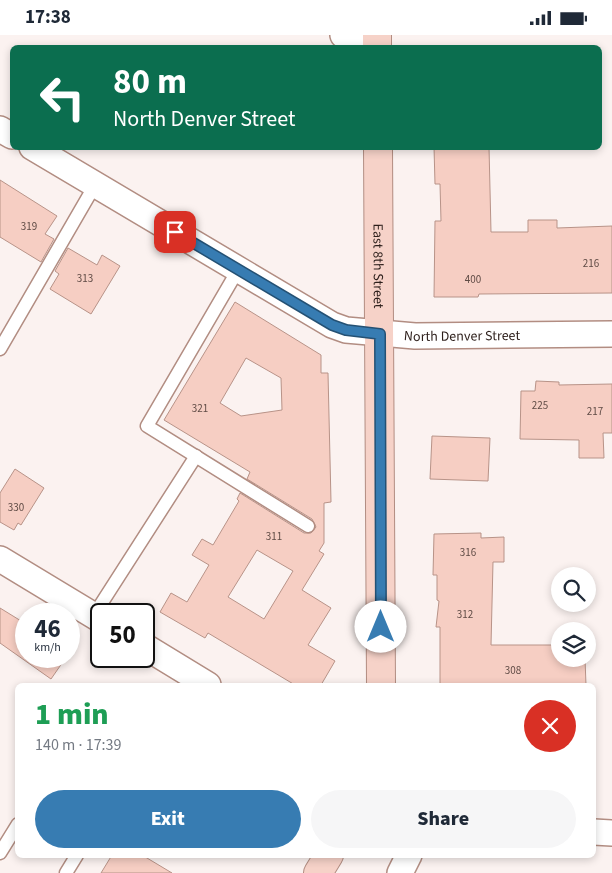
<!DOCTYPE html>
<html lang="en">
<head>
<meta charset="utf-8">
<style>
	:root { --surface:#fff; --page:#f6f6f7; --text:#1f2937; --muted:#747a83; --accent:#377cb2 }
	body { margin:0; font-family:"Source Sans 3",sans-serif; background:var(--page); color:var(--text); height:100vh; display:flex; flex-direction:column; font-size:19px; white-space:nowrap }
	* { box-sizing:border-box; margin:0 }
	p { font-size:16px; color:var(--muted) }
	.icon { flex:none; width:28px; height:28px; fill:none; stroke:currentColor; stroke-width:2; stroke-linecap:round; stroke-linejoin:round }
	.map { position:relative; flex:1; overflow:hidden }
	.side { position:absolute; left:15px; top:648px; width:581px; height:175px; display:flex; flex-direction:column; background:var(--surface); border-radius:8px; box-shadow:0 2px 8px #0003 }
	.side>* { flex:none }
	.guide { position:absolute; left:10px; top:10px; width:592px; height:105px; border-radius:8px; box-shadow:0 2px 8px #0003; background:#0b6e4f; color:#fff; overflow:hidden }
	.buttons { position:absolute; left:551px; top:532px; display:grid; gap:10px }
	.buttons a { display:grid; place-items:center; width:45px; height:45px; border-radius:50%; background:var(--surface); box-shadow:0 2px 8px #0003; font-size:25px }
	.speed { position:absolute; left:15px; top:568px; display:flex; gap:10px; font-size:25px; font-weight:700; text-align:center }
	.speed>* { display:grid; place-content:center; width:65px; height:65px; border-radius:50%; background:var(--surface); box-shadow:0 2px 8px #0003; line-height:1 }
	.speed small { font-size:12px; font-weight:400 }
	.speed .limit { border:2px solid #111; border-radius:8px; background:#fff; color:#111 }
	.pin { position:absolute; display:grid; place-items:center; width:42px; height:42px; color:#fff; margin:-21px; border-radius:10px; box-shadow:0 2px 8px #0006 }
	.me { position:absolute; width:55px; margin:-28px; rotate:0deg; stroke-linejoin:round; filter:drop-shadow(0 0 4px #0008) }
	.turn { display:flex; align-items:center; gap:18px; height:105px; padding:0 20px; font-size:22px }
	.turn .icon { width:65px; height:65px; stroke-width:2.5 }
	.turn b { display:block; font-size:35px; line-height:42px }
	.round { display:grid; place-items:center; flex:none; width:52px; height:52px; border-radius:26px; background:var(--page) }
	.summary { display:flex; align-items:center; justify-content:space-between; height:85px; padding:0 20px }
	h1 { font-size:30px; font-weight:800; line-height:38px; color:#1e9e55 }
	.primary-button { display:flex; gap:10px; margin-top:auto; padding:10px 20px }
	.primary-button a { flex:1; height:58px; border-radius:30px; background:var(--accent); color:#fff; font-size:20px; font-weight:800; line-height:58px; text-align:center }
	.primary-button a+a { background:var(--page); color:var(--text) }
	.status { display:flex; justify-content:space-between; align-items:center; height:35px; padding:0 25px; background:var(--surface); direction:ltr }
	.status svg { height:14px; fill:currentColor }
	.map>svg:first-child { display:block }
	.building { fill:#f6cec3; stroke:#b89388; fill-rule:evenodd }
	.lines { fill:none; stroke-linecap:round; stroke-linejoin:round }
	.lane-casing { stroke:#b28d82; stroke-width:15 }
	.street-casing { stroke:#b28d82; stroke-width:28 }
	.secondary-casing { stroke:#b28d82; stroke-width:30 }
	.lane { stroke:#fff; stroke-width:12 }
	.street { stroke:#fff; stroke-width:25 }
	.secondary { stroke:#f6d2c8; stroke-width:28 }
	.route-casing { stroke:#245174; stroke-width:12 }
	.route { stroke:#377cb2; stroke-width:9 }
	.labels { text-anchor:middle; stroke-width:4.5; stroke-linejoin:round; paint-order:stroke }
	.number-label { font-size:11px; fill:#5f4b45 }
	.street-label { font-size:14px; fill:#2d1f1b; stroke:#fff }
</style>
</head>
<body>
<div class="status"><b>17:38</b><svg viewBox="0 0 49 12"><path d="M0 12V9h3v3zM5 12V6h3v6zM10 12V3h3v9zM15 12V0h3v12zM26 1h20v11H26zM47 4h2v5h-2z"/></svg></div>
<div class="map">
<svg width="612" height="838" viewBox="0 0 612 838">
	<rect width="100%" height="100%" fill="#fbf2f0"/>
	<g class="building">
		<polygon points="434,112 489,112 491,197 528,197 528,185 557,185 557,193 612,191 612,258 479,259 478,262 434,262 435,186 441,186 440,149 435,149"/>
		<polygon points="0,145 57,181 45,199 54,204 41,227 0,202"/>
		<polygon points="68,213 97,230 102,220 120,231 91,279 50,254 59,239 55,236"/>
		<path d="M235 267 321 320V338H328L331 467 324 468V508L319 516 324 519 302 555 331 573 308 610 335 626 321 650H295L208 598 205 603 160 577 171 558 187 567 209 530 192 520 202 504 213 510 239 466 237 464 240 458 304 498H311L316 492 312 484 247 444 250 437 164 385ZM246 323 281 343 282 375 241 381 220 368ZM257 515 293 536 264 584 228 562Z"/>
		<polygon points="536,346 559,347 559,350 612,349 612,398 603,398 604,423 579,423 579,405 520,404 521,356 535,356"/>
		<polygon points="432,401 490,403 488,446 430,444"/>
		<polygon points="15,434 44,453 21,490 18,488 14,495 0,487 0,458"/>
		<polygon points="481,498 481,503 504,502 504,527 493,527 491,610 560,610 560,624 585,624 586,650 440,650 440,592 436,592 439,566 437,565 437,540 433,540 434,499"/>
		<polygon points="0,573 26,589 26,621 67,621 51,644 0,608"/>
		<polygon points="112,820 142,820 172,838 101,838"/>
	</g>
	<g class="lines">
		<g class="lane-casing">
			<g id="lane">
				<polyline points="238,235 147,391 308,491"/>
				<polyline points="0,314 95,150"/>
				<polyline points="94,580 196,421"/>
				<polyline points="0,818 18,789"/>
				<polyline points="66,838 77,820"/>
			</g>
		</g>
		<g class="street-casing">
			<g id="street">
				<polyline points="343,0 349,4 377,3"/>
				<polyline points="0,94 12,101"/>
				<path id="s1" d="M32 112 332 290 346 295 415 301 612 299"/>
				<polyline points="0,524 101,585"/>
				<polyline points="144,611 208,650"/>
				<polyline points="594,797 612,798"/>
				<polyline points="400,838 409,820"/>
			</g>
		</g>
		<g class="secondary-casing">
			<g id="secondary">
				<polyline points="377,0 377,12"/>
				<path id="s2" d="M378 112 381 650"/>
				<polyline points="318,838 329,820"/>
			</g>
		</g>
		<use href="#lane" class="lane"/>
		<use href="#street" class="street"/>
		<use href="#secondary" class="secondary"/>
	</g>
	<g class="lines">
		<g class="route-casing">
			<polyline id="route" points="175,197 332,290 346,295 380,299 381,592"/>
		</g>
		<use href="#route" class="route"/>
	</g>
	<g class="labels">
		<g class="number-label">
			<text x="29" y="195">319</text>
			<text x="591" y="232">216</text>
			<text x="85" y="247">313</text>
			<text x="473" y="248">400</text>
			<text x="540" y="374">225</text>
			<text x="200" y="377">321</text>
			<text x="595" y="380">217</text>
			<text x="16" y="476">330</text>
			<text x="274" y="505">311</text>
			<text x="468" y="521">316</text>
			<text x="465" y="583">312</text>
			<text x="513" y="639">308</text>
		</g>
		<g class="street-label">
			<text dy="5" stroke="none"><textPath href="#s2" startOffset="119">East 8th Street</textPath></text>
			<text dy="5" stroke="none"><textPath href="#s1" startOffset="480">North Denver Street</textPath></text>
		</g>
	</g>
</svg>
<div class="buttons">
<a><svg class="icon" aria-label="search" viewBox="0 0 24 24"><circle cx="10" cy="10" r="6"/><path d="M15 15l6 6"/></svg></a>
<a><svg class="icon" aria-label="layers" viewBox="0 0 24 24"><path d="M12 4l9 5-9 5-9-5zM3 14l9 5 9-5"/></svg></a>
</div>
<div class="speed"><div>46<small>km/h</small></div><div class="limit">50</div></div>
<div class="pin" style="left:175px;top:197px;background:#d93025"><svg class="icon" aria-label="arrive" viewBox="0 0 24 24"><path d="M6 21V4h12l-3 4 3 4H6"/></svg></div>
<svg class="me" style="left:381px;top:592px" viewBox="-20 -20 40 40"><circle r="19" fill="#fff"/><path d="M0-13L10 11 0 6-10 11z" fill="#377cb2"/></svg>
<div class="guide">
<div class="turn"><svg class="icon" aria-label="left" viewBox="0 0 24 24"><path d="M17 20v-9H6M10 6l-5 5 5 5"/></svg><div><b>80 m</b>North Denver Street</div></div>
</div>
<section class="side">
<div class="summary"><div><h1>1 min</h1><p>140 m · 17:39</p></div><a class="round" style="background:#d93025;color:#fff"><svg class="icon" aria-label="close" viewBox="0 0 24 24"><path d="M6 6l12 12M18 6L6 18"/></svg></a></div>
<div class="primary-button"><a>Exit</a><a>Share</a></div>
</section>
</div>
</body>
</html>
